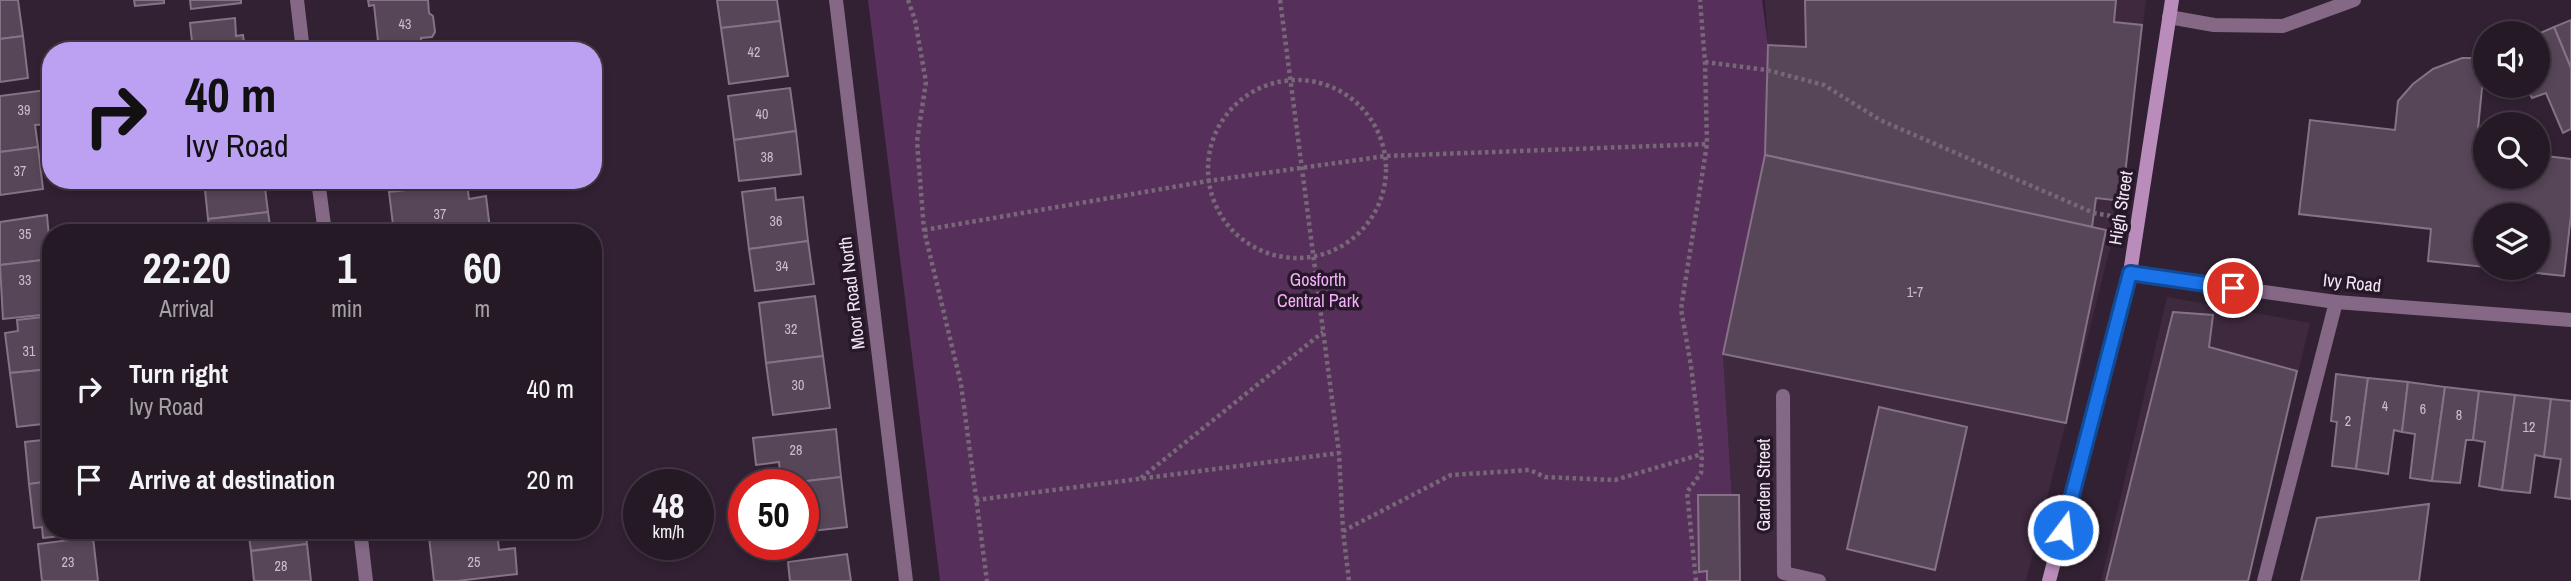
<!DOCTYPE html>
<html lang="en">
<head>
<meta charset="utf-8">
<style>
	:root { --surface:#261926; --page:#322632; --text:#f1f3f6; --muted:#a4a0a7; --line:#423843 }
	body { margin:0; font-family:"Archivo Narrow",sans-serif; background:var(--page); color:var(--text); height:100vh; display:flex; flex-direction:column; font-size:26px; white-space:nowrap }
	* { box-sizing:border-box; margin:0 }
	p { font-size:23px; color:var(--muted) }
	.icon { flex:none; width:38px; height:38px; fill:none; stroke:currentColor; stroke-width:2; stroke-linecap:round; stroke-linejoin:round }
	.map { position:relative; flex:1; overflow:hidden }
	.details { position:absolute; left:42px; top:224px; width:560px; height:315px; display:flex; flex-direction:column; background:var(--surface); border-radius:28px; box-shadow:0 4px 10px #0003,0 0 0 2px var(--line) }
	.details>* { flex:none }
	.banner { position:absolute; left:42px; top:42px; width:560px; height:147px; border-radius:28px; box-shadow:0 4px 10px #0003,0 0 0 2px var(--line); background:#bca0f2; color:#111; overflow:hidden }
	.tools { position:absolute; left:2473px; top:21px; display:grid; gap:14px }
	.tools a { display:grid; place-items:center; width:77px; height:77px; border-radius:50%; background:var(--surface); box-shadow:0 4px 10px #0003,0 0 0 2px var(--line); font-size:35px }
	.speed { position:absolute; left:623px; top:469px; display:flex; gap:14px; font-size:35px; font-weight:700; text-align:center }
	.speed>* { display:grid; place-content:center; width:91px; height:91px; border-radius:50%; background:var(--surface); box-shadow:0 4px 10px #0003,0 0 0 2px var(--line); line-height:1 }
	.speed small { font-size:18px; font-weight:400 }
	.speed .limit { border:10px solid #d22; background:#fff; color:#111 }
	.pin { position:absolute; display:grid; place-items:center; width:60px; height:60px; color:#fff; margin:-30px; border:4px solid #fff; border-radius:50%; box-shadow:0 2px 7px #0007 }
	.me { position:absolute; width:77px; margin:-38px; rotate:15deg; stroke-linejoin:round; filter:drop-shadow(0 0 5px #0008) }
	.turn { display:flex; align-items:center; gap:24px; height:147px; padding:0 28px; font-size:32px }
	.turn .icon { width:91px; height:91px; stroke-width:2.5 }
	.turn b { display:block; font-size:49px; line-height:60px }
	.eta { display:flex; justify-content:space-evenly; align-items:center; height:119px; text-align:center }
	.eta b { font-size:42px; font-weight:700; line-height:49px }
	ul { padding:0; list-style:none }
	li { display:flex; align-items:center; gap:21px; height:91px; padding:0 28px }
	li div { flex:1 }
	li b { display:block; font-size:26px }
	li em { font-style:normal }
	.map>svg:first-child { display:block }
	.built { fill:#3e293f }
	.green { fill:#572f5b }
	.building { fill:#574558; stroke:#857287; stroke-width:2 }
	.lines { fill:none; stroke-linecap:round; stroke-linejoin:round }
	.path { stroke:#776878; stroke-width:4.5; stroke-dasharray:3.5 3.5; stroke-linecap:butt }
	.lane { stroke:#846886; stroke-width:14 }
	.street { stroke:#846886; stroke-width:14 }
	.secondary { stroke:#b98cbc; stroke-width:14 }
	.route-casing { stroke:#114b97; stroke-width:18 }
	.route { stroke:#1a73e8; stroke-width:12 }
	.labels { text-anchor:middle; stroke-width:7; stroke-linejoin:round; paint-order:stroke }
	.number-label { font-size:14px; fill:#cbbecc }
	.street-label { font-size:18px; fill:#f2e7f3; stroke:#271829 }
	.park-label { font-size:18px; fill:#f4b0fa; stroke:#271829 }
</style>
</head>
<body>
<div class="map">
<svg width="2571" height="581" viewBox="0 0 2571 581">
	<rect width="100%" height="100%" fill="#322133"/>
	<g class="built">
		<polygon points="1765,0 2146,0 2122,201 2026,581 1737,581 1723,354 1765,155 1768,45"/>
		<polygon points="2167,297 2310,323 2248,581 2101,581"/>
	</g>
	<polygon class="green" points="868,0 1762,0 1768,45 1765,155 1723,354 1737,581 940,581"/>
	<g class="building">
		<polygon points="0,0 18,0 23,36 0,39"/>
		<polygon points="134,0 164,0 164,3 135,6"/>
		<polygon points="190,0 241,0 241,3 191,9"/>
		<polygon points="368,0 428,0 429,13 433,16 435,32 432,37 421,38 422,51 374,51 373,42 378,41 374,5 369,6"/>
		<polygon points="717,0 777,0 780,21 721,28"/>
		<polygon points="1805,0 2116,0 2114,22 2142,25 2122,201 2096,198 2092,227 1765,155 1768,45 1806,47"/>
		<polygon points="235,18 236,36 243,35 245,51 193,51 190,23"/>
		<polygon points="2571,20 2571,68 2554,27"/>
		<polygon points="780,21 788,76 729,84 721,28"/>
		<polygon points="2554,27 2571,68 2571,129 2563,133 2546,93 2532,98 2526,86 2538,86 2538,34"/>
		<polygon points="23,36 28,78 0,82 0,39"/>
		<polygon points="2462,58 2485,58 2476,149 2485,149 2485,177 2538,177 2538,155 2571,159 2571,215 2564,276 2491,268 2538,268 2538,215 2485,215 2485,267 2428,261 2431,229 2299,214 2310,120 2395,130 2398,101 2413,84 2433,69"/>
		<polygon points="790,88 796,131 734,140 728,96"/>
		<polygon points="46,90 50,124 35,125 38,147 0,152 0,96"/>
		<polygon points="796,131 801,174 739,181 734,140"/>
		<polygon points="38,147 43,189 0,195 0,152"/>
		<polygon points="1765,155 2106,230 2066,423 1723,354"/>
		<polygon points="204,180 264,180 268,212 208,219"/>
		<polygon points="388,180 452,180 453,185 389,192"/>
		<polygon points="467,183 469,199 486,196 490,230 472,233 394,233 389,192"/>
		<polygon points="775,188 776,200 803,197 808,241 749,249 742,192"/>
		<polygon points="268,212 271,233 210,233 208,219"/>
		<polygon points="47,215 51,259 0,265 0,222"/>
		<polygon points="808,241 814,284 755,291 749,249"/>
		<polygon points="51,259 51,314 3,319 0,265"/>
		<polygon points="815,296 823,356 766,363 759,303"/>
		<polygon points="2173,312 2213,315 2209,347 2297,371 2248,581 2106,581"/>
		<polygon points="51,316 51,369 10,373 5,333 18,331 17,320"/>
		<polygon points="823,356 830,408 773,415 766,363"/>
		<polygon points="51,369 51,423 17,427 10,373"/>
		<polygon points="2336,374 2368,378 2356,469 2332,466 2337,422 2331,421"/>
		<polygon points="2368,378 2408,382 2402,432 2394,430 2388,474 2356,469"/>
		<polygon points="2408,382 2445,387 2432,481 2410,478 2415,434 2402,432"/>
		<polygon points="2445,387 2479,391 2473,440 2466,440 2460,483 2432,481"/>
		<polygon points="2479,391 2515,395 2502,490 2479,486 2485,442 2473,440"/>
		<polygon points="2515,395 2551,399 2544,457 2535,455 2530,493 2502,490"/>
		<polygon points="2551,399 2571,401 2571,499 2555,497 2561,459 2544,457"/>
		<polygon points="1879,407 1967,427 1935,570 1847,549"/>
		<polygon points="836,429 841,477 781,484 779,462 756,465 753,438"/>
		<polygon points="51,439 51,481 29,484 25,442"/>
		<polygon points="841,477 847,527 803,532 803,485 781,484"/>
		<polygon points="51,481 51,530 102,532 43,538 42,527 34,528 29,484"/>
		<polygon points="1698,495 1739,495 1740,581 1707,581 1707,571 1699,572"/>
		<polygon points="2429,504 2419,581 2301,581 2317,518"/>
		<polygon points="248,530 305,530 307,544 251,551"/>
		<polygon points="428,530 487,530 429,537"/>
		<polygon points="487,530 497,530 499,550 515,548 517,574 457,581 434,581 429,537"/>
		<polygon points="93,537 98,581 42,581 38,544"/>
		<polygon points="307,544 311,581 254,581 251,551"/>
		<polygon points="847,554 851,581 790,581 788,562"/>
	</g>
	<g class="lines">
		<g class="path">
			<polyline points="908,0 915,20 926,82 917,141 924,230 961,384 987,581"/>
			<polyline points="1280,0 1339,453 1343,531 1349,581"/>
			<polyline points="1705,62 1767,70 1824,85 1880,120 2094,213 2111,216"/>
			<circle cx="1297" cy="169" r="89"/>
			<polyline points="924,230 1208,181 1386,156 1707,144"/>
			<polyline points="1141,478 1323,332"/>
			<polyline points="976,500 1339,453"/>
			<polyline points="1343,531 1451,475 1530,470 1545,477 1615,480 1702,454"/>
			<polyline points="1696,581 1687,492 1701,473 1702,454 1691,366 1681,309 1707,144 1705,62 1700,0"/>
		</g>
		<polyline class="lane" points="2264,581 2336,302"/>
		<g class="street">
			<polyline points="297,0 303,51"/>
			<polyline points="836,0 906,581"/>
			<polyline points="2169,17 2214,25 2283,26 2354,0"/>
			<polyline points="318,180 325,233"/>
			<polyline points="2130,273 2336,302 2571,320"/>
			<polyline points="1783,396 1784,573 1819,581"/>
			<polyline points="360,530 366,581"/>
		</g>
		<polyline class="secondary" points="2049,581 2130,273 2172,0"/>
	</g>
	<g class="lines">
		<g class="route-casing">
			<polyline id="route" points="2063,530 2130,273 2233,288"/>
		</g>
		<use href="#route" class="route"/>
	</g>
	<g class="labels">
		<g class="number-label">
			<text x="405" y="29">43</text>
			<text x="754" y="57">42</text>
			<text x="24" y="115">39</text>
			<text x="762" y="119">40</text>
			<text x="767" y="162">38</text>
			<text x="20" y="176">37</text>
			<text x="440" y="219">37</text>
			<text x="776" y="226">36</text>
			<text x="25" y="239">35</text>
			<text x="782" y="271">34</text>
			<text x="25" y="285">33</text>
			<text x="1915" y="297">1-7</text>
			<text x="791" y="334">32</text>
			<text x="29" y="356">31</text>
			<text x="798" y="390">30</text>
			<text x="2385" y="411">4</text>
			<text x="2423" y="414">6</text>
			<text x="2459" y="420">8</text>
			<text x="2348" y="426">2</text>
			<text x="2529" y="432">12</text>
			<text x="796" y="455">28</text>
			<text x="68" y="567">23</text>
			<text x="474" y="567">25</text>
			<text x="281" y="571">28</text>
		</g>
		<g class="street-label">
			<text transform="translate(2121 208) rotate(-81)" y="6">High Street</text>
			<text transform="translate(2352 283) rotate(6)" y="6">Ivy Road</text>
			<text transform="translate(852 293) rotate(-97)" y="6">Moor Road North</text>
			<text transform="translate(1764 485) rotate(-90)" y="6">Garden Street</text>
		</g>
		<g class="park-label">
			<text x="1318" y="286">Gosforth<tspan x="1318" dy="21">Central Park</tspan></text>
		</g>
	</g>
</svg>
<div class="tools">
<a><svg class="icon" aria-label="sound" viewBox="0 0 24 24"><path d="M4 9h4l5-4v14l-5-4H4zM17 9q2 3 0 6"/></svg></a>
<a><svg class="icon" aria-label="search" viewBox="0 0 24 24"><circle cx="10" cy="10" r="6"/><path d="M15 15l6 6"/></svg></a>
<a><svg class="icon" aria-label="layers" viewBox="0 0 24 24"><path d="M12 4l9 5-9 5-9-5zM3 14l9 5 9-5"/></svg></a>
</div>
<div class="speed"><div>48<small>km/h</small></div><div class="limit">50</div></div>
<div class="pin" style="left:2233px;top:288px;background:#d93025"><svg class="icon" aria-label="arrive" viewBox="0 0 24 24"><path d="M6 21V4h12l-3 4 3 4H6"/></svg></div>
<svg class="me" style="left:2063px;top:530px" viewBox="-20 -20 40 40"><circle r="17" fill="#1a73e8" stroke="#fff" stroke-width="3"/><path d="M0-11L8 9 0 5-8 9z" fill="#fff"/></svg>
<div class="banner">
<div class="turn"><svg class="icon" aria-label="right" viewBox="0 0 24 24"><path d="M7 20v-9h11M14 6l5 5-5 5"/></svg><div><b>40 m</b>Ivy Road</div></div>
</div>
<section class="details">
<div class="eta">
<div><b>22:20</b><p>Arrival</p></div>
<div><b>1</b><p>min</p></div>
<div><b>60</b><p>m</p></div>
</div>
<ul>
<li><svg class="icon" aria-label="right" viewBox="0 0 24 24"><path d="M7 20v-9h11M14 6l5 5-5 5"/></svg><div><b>Turn right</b><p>Ivy Road</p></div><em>40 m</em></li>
<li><svg class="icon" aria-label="arrive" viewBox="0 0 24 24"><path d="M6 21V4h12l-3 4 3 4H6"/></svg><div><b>Arrive at destination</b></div><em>20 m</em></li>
</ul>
</section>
</div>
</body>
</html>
